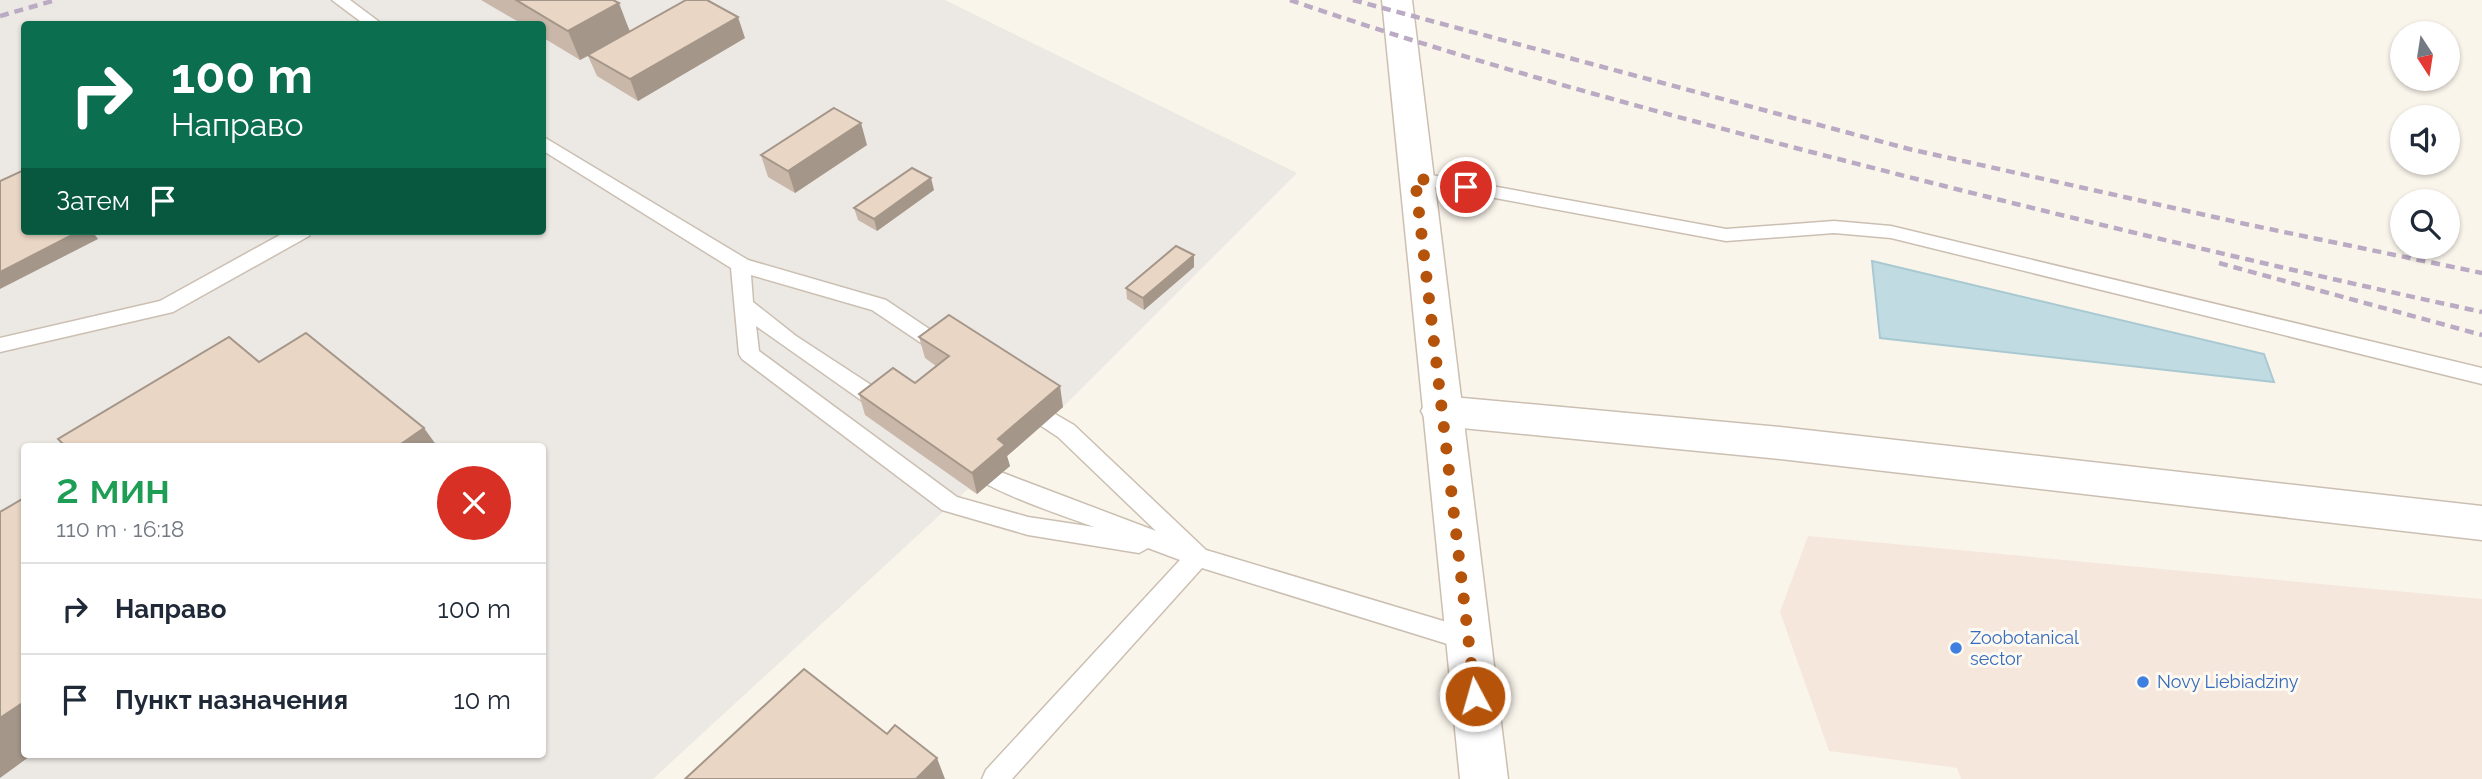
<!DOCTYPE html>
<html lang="ru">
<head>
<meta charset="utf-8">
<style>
	:root { --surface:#fff; --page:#f6f6f7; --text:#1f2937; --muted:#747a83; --line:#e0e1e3 }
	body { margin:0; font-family:Raleway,sans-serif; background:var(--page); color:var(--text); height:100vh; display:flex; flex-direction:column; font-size:26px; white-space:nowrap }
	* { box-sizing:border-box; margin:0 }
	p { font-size:23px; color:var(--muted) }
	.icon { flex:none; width:38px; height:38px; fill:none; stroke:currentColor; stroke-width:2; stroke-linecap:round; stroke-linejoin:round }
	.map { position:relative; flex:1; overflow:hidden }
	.side { position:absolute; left:21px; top:443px; width:525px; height:315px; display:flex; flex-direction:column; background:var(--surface); border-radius:7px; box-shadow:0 2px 5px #0004 }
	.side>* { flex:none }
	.hud { position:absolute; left:21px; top:21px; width:525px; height:214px; border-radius:7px; box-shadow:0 2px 5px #0004; background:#0b6e4f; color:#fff; overflow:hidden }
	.needle { width:46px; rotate:168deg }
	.buttons { position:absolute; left:2390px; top:21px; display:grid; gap:14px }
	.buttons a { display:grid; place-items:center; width:70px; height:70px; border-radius:50%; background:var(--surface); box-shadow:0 2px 5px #0004; font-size:35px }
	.pin { position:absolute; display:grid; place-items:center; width:60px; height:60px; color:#fff; margin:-30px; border:4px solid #fff; border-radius:50%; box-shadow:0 2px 7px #0007 }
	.me { position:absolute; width:77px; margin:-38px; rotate:354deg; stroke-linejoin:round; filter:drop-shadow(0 0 5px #0008) }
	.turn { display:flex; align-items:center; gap:24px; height:147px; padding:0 35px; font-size:32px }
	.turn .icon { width:91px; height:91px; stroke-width:2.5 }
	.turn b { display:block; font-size:49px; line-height:60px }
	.then { display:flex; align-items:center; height:66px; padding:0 35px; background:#0003; gap:14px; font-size:26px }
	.round { display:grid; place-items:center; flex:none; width:74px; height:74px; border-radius:37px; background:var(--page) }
	.summary { display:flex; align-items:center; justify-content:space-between; height:119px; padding:0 35px }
	h1 { font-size:42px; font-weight:600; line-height:52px; color:#1e9e55 }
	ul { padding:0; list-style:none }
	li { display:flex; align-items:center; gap:21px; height:91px; padding:0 35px; border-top:2px solid var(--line) }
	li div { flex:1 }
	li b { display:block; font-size:26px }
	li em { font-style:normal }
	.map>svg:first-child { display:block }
	.commercial { fill:#f6e7dd }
	.industrial { fill:#ece8e3; fill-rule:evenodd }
	.water { fill:#c1dbe2; stroke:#a9c9d2; stroke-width:2 }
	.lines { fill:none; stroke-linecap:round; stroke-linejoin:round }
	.lane-casing { stroke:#cbbfb2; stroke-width:3 }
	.street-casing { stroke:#cbbfb2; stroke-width:3 }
	.secondary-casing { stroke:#cdbfb0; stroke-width:3 }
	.lane { fill:#fff; fill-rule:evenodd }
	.street { fill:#fff; fill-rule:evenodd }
	.secondary { fill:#fff; fill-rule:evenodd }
	.rail { stroke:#baaac3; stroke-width:4.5; stroke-dasharray:9 6; stroke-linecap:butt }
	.wall { fill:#c9b8a9 }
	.shaded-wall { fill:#a49689 }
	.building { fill:#ead6c4; stroke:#a49689; stroke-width:2 }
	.route { stroke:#b45309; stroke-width:12; stroke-dasharray:0 21.6 }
	.shop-dot { fill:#3f7fe0; stroke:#fdf9f1; stroke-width:2.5 }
	.labels { text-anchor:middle; stroke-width:6; stroke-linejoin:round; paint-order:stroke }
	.shop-label { font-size:18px; fill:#366cbe; stroke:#fdf9f1; text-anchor:start }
</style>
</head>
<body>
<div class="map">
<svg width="2482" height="779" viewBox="0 0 2482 779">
	<rect width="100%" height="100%" fill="#faf5eb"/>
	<polygon class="commercial" points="1808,536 2482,599 2482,779 1961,779 1957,768 1829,751 1780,612"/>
	<path class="industrial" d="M0 0H945L1297 173 1063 407 1003 460 1010 466 977 494 968 489 653 779H0ZM24 24H542V231H24ZM24 446H542V754H24Z"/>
	<polygon class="water" points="1872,261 2264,354 2274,382 1880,338"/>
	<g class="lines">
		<g class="lane-casing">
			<g id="lane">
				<polygon points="332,0 350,0 382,24 364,24"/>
				<path d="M542 136 748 260 886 300 953 345 956 350 953 355 946 358 939 355 872 310 751 275 753 302 796 336 894 400 897 406 894 412 886 414 878 412 756 326 759 351 957 497 1028 517 1094 527C1065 516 973 487 960 463L963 457 971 454 1003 473 1156 531 1058 437 1017 410 1013 404 1017 398 1024 396 1074 425 1206 550 1470 629 1479 632 1482 640 1479 648 1470 651 1202 568 1012 779H982L986 770 1180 560 1148 548 1139 553 1028 535 942 510 742 359 739 354 731 268 542 150Z"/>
				<polygon points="1415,172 1726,229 1834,221 1891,226 2482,368 2482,384 1891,238 1834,233 1726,241 1409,182 1406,178"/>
				<polygon points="287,231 311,231 309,236 173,312 0,352 0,338 160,301"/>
			</g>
		</g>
		<g class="street-casing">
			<polygon id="street" points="1441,396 1780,427 2482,506 2482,540 1780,459 1441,426 1427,422 1421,411 1427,400"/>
		</g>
		<g class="secondary-casing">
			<polygon id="secondary" points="1382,0 1412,0 1508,779 1460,779"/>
		</g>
		<use href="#lane" class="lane"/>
		<use href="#street" class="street"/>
		<use href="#secondary" class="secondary"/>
		<g class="rail">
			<path d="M1290 0C1464 60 1641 108 1819 154 2039 211 2260 264 2482 312"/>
			<polyline points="1353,0 1909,149 2250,225 2482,273"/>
			<polyline points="0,16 56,0"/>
			<polyline points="2219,263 2482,335"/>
		</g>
	</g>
	<g class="wall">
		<polygon points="481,0 613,0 630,31 745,38 638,101 597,76 588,56 580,60 542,37 542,24 522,24"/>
		<polygon points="867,145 795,193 768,177 761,155"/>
		<polygon points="934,190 877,231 858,220 854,208"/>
		<polygon points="1194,255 1194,267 1144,310 1127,299 1126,288"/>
		<polygon points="919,337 1063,407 1007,456 1010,466 977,494 865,415 859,394 915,383 936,366 925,358"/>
	</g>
	<g class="shaded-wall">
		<polygon points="619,3 630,32 580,60 568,31"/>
		<polygon points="738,17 745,38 638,101 630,79"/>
		<polygon points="861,123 867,145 795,193 788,171"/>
		<polygon points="931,178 934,190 877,231 874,219"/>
		<polygon points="80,231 92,231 98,239 0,289 0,272"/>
		<polygon points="1194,255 1194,267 1144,310 1143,298"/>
		<polygon points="1060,386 1063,407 1007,456 1010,466 977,494 972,473 998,439"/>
		<polygon points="424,428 437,446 398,446"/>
		<polygon points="24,702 24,754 33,754 0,778 0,718"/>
		<polygon points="937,758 945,779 916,779"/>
	</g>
	<g class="building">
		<polygon points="516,0 613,0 619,3 568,31"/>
		<polygon points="686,0 707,0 738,17 630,79 588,55"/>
		<polygon points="834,108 861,123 788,171 761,155"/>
		<polygon points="912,168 931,178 874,219 854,208"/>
		<polygon points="24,170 24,231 80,231 0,272 0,181"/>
		<polygon points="1176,246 1194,255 1143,298 1126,288"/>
		<polygon points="949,315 1060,386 998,439 1005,445 972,473 859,394 893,368 915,383 949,356 919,337"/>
		<polygon points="306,333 424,428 398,446 65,446 58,439 229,337 259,362"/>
		<polygon points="24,498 24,702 0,718 0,512"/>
		<polygon points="804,669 887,734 895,725 937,758 916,779 685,779"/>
	</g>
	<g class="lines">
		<polyline class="route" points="1466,187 1415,178 1475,696"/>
	</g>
	<g class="shop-dot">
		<circle cx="1956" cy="648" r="7"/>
		<circle cx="2143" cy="682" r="7"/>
	</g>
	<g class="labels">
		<g class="shop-label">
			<text x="1970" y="644">Zoobotanical<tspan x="1970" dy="21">sector</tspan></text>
			<text x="2157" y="688">Novy Liebiadziny</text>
		</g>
	</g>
</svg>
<div class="buttons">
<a><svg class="needle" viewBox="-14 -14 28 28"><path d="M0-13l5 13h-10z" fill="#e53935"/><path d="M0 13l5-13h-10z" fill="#747a83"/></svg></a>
<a><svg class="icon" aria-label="sound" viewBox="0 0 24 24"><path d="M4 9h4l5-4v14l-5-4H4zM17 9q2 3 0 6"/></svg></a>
<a><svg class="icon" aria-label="search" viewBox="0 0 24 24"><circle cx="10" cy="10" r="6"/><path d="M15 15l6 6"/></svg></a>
</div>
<div class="pin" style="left:1466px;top:187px;background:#d93025"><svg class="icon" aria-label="arrive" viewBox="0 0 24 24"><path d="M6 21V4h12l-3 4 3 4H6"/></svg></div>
<svg class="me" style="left:1475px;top:696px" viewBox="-20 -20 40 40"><circle r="17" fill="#b45309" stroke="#fff" stroke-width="3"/><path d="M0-11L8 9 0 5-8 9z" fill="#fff"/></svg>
<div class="hud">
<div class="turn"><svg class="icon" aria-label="right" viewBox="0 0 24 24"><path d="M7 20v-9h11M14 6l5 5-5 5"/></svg><div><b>100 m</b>Направо</div></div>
<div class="then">Затем<svg class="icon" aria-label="arrive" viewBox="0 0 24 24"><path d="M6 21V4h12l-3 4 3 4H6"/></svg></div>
</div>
<section class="side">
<div class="summary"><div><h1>2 мин</h1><p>110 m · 16:18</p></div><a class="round" style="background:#d93025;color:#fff"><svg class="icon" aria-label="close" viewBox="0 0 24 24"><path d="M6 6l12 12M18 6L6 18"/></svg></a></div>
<ul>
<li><svg class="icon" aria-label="right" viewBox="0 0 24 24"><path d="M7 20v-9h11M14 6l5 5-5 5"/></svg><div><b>Направо</b></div><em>100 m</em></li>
<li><svg class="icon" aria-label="arrive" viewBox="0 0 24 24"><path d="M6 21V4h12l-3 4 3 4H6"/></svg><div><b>Пункт назначения</b></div><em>10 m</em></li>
</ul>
</section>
</div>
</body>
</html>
